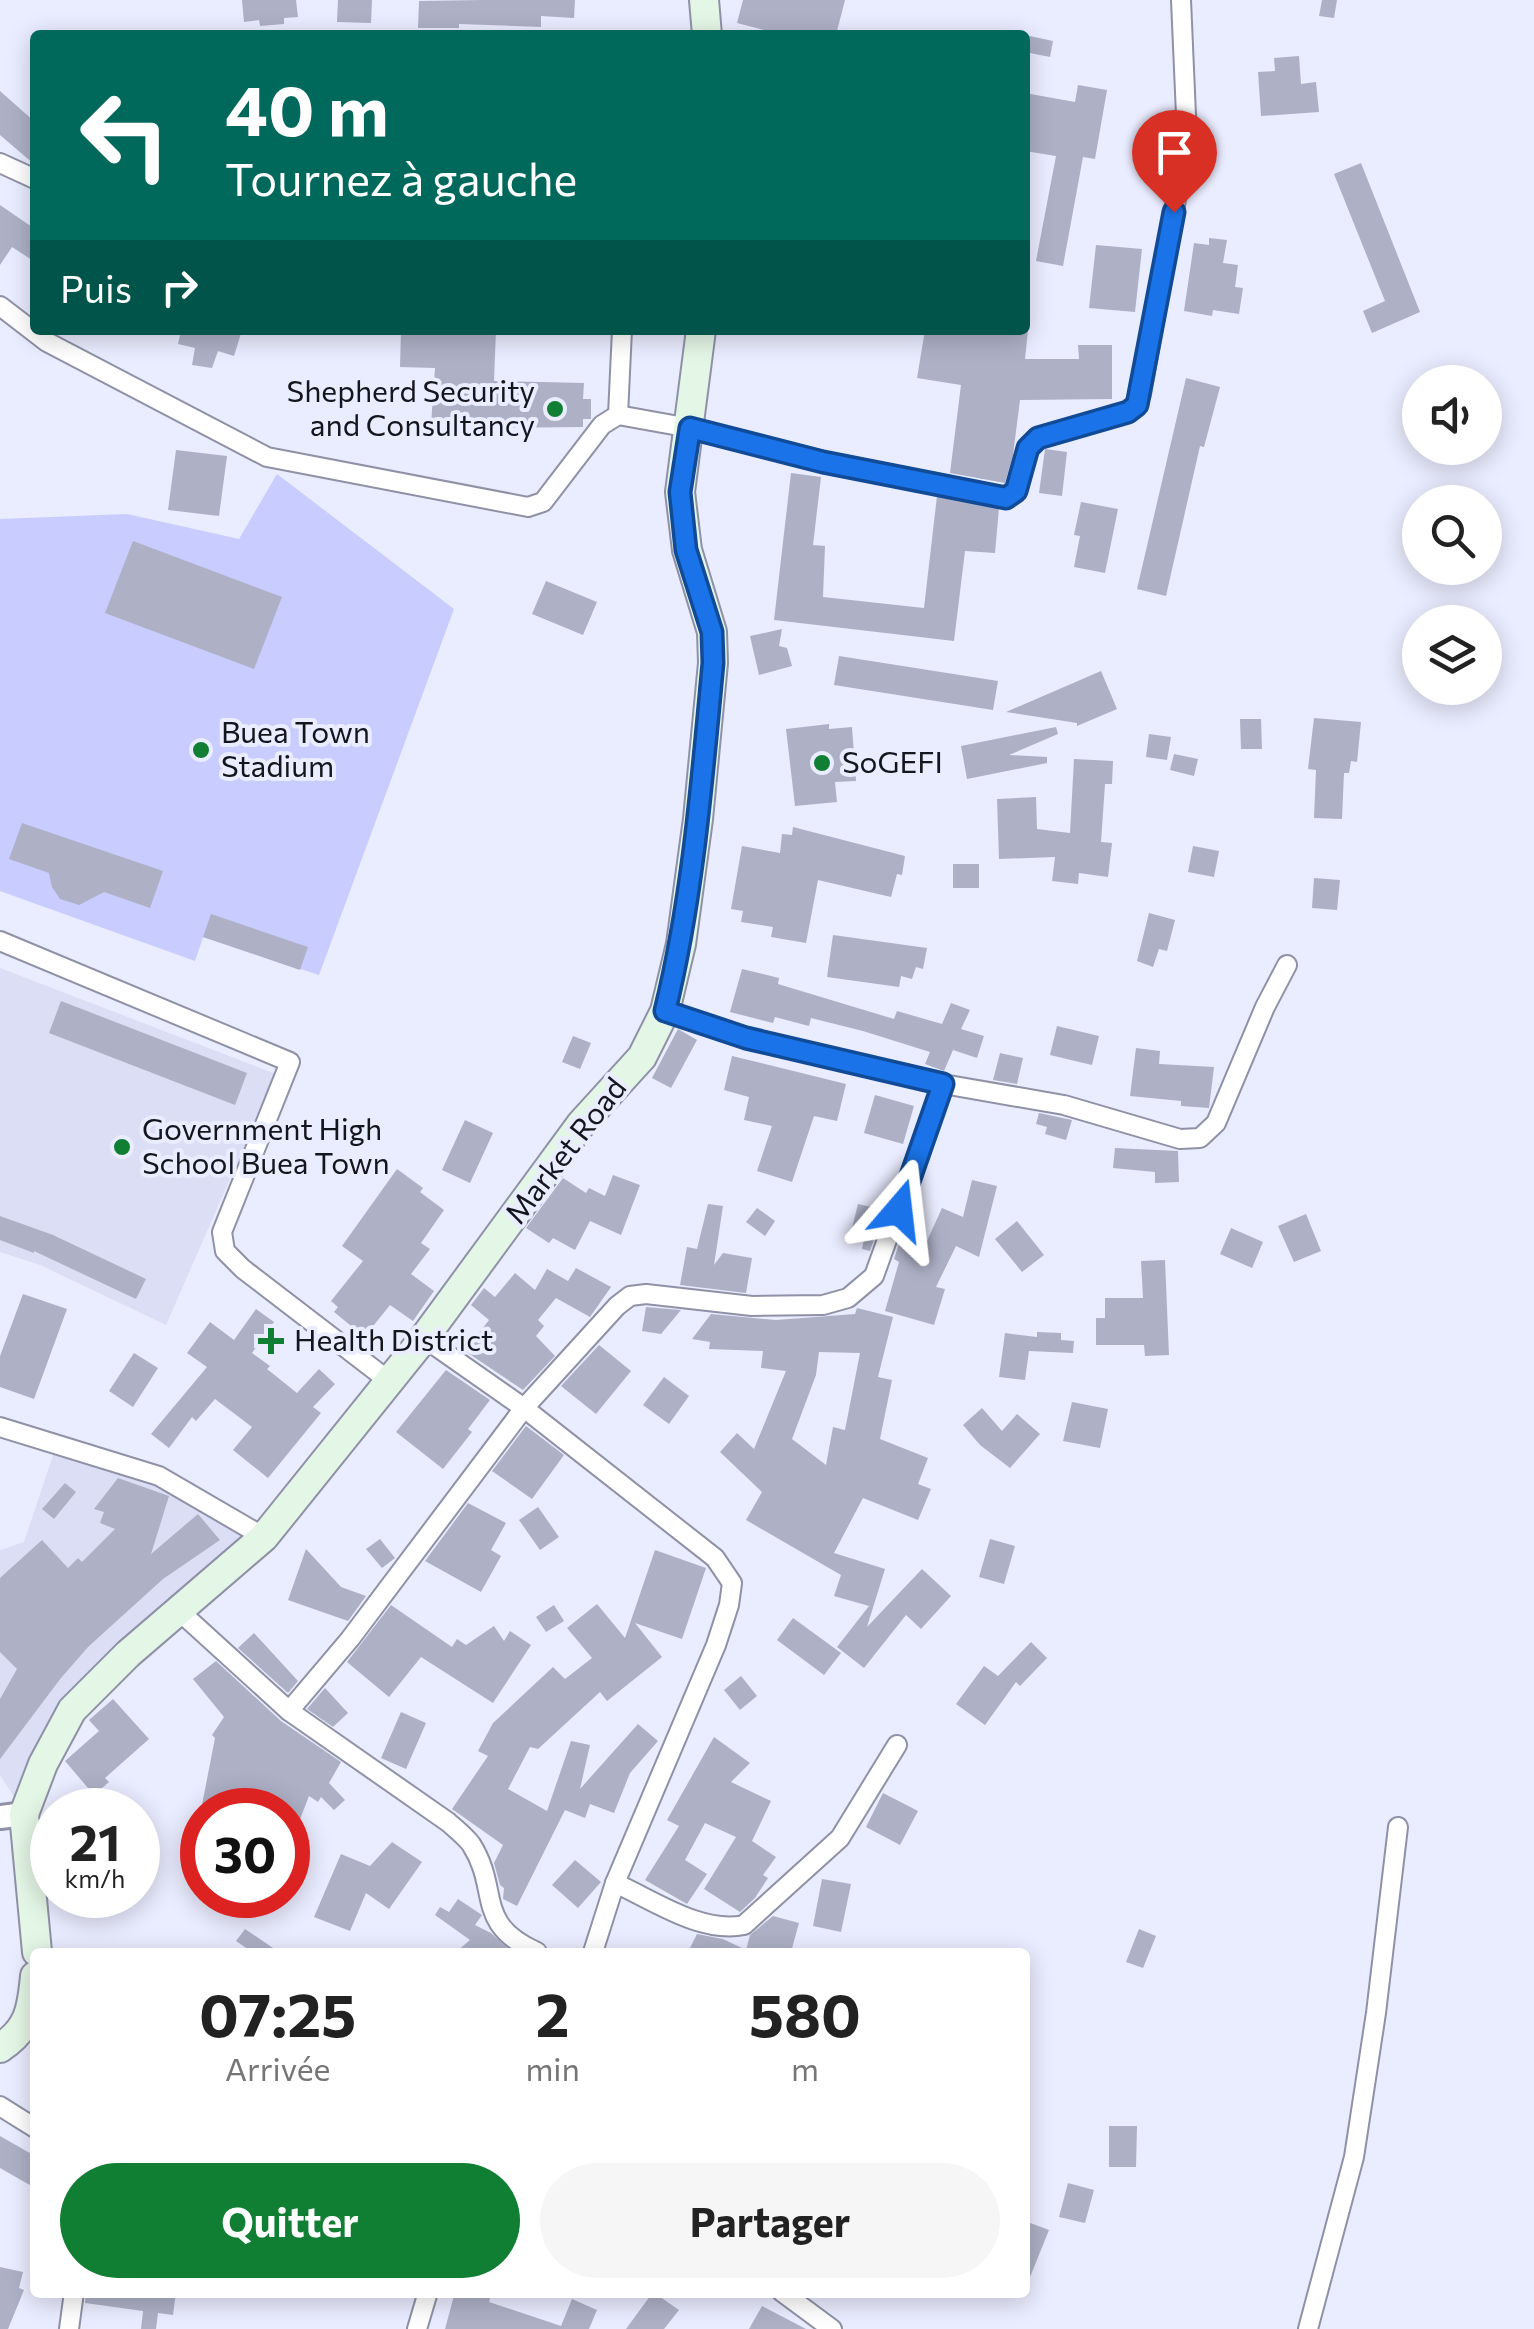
<!DOCTYPE html>
<html lang="fr">
<head>
<meta charset="utf-8">
<style>
	:root { --surface:#fff; --page:#f6f6f6; --text:#222; --muted:#767676; --accent:#107e33 }
	body { margin:0; font-family:Commissioner,sans-serif; background:var(--page); color:var(--text); height:100vh; display:flex; flex-direction:column; font-size:38px; white-space:nowrap }
	* { box-sizing:border-box; margin:0 }
	p { font-size:32px; color:var(--muted) }
	.icon { flex:none; width:55px; height:55px; fill:none; stroke:currentColor; stroke-width:2; stroke-linecap:round; stroke-linejoin:round }
	.map { position:relative; flex:1; overflow:hidden }
	.panel { position:absolute; left:30px; top:1948px; width:1000px; height:350px; display:flex; flex-direction:column; background:var(--surface); border-radius:10px; box-shadow:0 5px 25px #0003 }
	.panel>* { flex:none }
	.top-card { position:absolute; left:30px; top:30px; width:1000px; height:305px; border-radius:10px; box-shadow:0 5px 25px #0003; background:#00695c; color:#fff; overflow:hidden }
	.controls { position:absolute; left:1402px; top:365px; display:grid; gap:20px }
	.controls a { display:grid; place-items:center; width:100px; height:100px; border-radius:50%; background:var(--surface); box-shadow:0 5px 25px #0003; font-size:50px }
	.speed { position:absolute; left:30px; top:1788px; display:flex; gap:20px; font-size:50px; font-weight:700; text-align:center }
	.speed>* { display:grid; place-content:center; width:130px; height:130px; border-radius:50%; background:var(--surface); box-shadow:0 5px 25px #0003; line-height:1 }
	.speed small { font-size:25px; font-weight:400 }
	.speed .limit { border:15px solid #d22; background:#fff; color:#111 }
	.pin { position:absolute; display:grid; place-items:center; width:85px; height:85px; color:#fff; margin:-102px -42px; border-radius:50% 50% 50% 0; rotate:-45deg; box-shadow:0 0 10px #0007 }
	.pin .icon { rotate:45deg }
	.me { position:absolute; width:110px; margin:-55px; rotate:17deg; stroke-linejoin:round; filter:drop-shadow(0 0 8px #0008) }
	.turn { display:flex; align-items:center; gap:35px; height:210px; padding:0 30px; font-size:45px }
	.turn .icon { width:130px; height:130px; stroke-width:2.5 }
	.turn b { display:block; font-size:70px; line-height:85px }
	.then { display:flex; align-items:center; height:95px; padding:0 30px; background:#0003; gap:20px; font-size:38px }
	.eta { display:flex; justify-content:space-evenly; align-items:center; height:170px; text-align:center }
	.eta b { font-size:60px; font-weight:700; line-height:70px }
	.button { display:flex; gap:20px; margin-top:auto; padding:20px 30px }
	.button a { flex:1; height:115px; border-radius:60px; background:var(--accent); color:#fff; font-size:40px; font-weight:700; line-height:115px; text-align:center }
	.button a+a { background:var(--page); color:var(--text) }
	.map>svg:first-child { display:block }
	.built { fill:#dcdef6 }
	.green { fill:#c9ccfe }
	.building { fill:#aeb0c6; fill-rule:evenodd }
	.lines { fill:none; stroke-linecap:round; stroke-linejoin:round }
	.minor-casing { stroke:#8f91a6; stroke-width:22 }
	.tertiary-casing { stroke:#8f91a6; stroke-width:28 }
	.secondary-casing { stroke:#8f91a6; stroke-width:32 }
	.minor { stroke:#fff; stroke-width:18 }
	.tertiary { stroke:#fff; stroke-width:22 }
	.secondary { stroke:#e4f6e6; stroke-width:28 }
	.route-casing { stroke:#114b97; stroke-width:25 }
	.route { stroke:#1a73e8; stroke-width:18 }
	.poi-dot { fill:#107e33; stroke:#eaecff; stroke-width:4 }
	.labels { text-anchor:middle; stroke-width:8; stroke-linejoin:round; paint-order:stroke }
	.poi-label { font-size:30px; fill:#15151d; stroke:#eaecff; text-anchor:start }
	.street-label { font-size:30px; fill:#15151d; stroke:#eaecff }
</style>
</head>
<body>
<div class="map">
<svg width="1534" height="2329" viewBox="0 0 1534 2329">
	<rect width="100%" height="100%" fill="#eaecff"/>
	<g class="built">
		<polygon points="0,968 276,1074 166,1325 40,1265 0,1252"/>
		<polygon points="55,1450 164,1482 255,1536 97,1672 18,1803 0,1775 0,1550 24,1542"/>
	</g>
	<polygon class="green" points="277,474 454,609 319,975 203,937 195,961 0,891 0,519 127,514 239,539"/>
	<g class="building">
		<polygon points="242,0 296,0 298,17 284,18 284,24 260,26 259,20 244,22"/>
		<polygon points="338,0 372,0 371,23 337,22"/>
		<polygon points="483,0 575,0 574,18 541,16 541,27 459,24 459,28 418,28 419,1"/>
		<polygon points="743,0 845,0 836,35 783,35 737,23"/>
		<polygon points="1322,0 1337,0 1334,18 1319,16"/>
		<polygon points="1025,35 1053,41 1050,57 1025,52"/>
		<polygon points="1299,56 1301,84 1316,82 1319,112 1261,116 1258,72 1275,71 1274,58"/>
		<polygon points="1078,85 1107,90 1095,159 1083,157 1063,266 1036,261 1056,156 1025,151 1025,93 1075,102"/>
		<polygon points="0,91 35,122 35,165 0,135"/>
		<polygon points="1361,163 1420,312 1372,333 1363,311 1385,301 1334,174"/>
		<polygon points="0,205 35,229 35,262 12,247 0,265"/>
		<polygon points="1209,238 1227,240 1223,263 1238,265 1235,287 1243,288 1239,314 1213,310 1212,316 1184,311 1194,243 1209,245"/>
		<polygon points="1096,245 1142,249 1135,312 1089,308"/>
		<polygon points="181,330 242,330 234,356 218,351 212,368 192,365 195,348 178,344"/>
		<polygon points="401,330 496,330 494,381 584,383 583,399 591,399 591,419 583,419 583,427 494,428 431,424 435,368 400,367"/>
		<polygon points="925,330 1028,330 1025,359 1079,359 1078,345 1112,345 1112,399 1020,400 1013,455 1005,483 950,473 961,385 917,378"/>
		<polygon points="1186,378 1220,387 1204,447 1200,446 1166,596 1137,589"/>
		<polygon points="1045,449 1067,452 1062,496 1039,493"/>
		<polygon points="176,450 227,456 219,516 168,510"/>
		<polygon points="791,473 821,477 813,545 825,546 823,597 924,608 937,496 999,508 995,553 965,551 954,641 774,620"/>
		<polygon points="1081,502 1118,509 1105,573 1074,567 1080,536 1074,535"/>
		<polygon points="133,541 282,597 254,669 105,613"/>
		<polygon points="546,581 597,602 583,635 532,614"/>
		<polygon points="782,629 779,646 787,648 792,666 759,675 750,636"/>
		<polygon points="839,656 998,681 993,710 834,685"/>
		<polygon points="1101,671 1117,709 1077,726 1077,723 1006,712"/>
		<polygon points="1314,718 1361,722 1357,762 1351,761 1349,773 1344,773 1342,819 1314,818 1316,770 1308,769"/>
		<polygon points="1240,719 1261,719 1262,749 1241,749"/>
		<polygon points="829,724 829,729 852,727 856,781 835,782 837,802 795,806 786,729"/>
		<polygon points="1056,727 1058,734 1009,755 1047,757 1047,763 967,779 961,746"/>
		<polygon points="1149,734 1171,737 1167,760 1146,757"/>
		<polygon points="1174,754 1198,759 1194,776 1170,770"/>
		<polygon points="1074,759 1113,761 1112,784 1105,784 1101,842 1112,843 1108,877 1079,873 1078,884 1052,881 1055,857 999,859 997,799 1036,797 1037,829 1070,833"/>
		<polygon points="22,823 163,871 150,908 104,892 79,905 60,899 52,887 49,873 9,859"/>
		<polygon points="793,827 905,856 902,875 897,874 891,897 818,880 806,943 771,937 773,927 741,922 743,911 731,909 742,846 780,853 782,834 792,835"/>
		<polygon points="1193,846 1219,851 1214,877 1188,872"/>
		<rect x="953" y="864" width="26" height="24"/>
		<polygon points="1314,878 1340,880 1337,910 1312,908"/>
		<polygon points="1149,913 1175,920 1167,951 1159,949 1153,967 1137,961"/>
		<polygon points="211,914 308,947 300,970 203,937"/>
		<polygon points="833,935 927,948 923,969 916,967 912,979 901,976 899,987 827,977"/>
		<polygon points="742,969 779,978 778,984 894,1019 897,1011 942,1024 951,1003 970,1010 961,1029 984,1036 977,1058 953,1050 944,1071 925,1064 930,1052 863,1031 811,1018 809,1026 775,1017 773,1023 730,1012"/>
		<polygon points="61,1001 247,1073 235,1105 49,1033"/>
		<polygon points="1057,1026 1099,1036 1092,1065 1050,1055"/>
		<polygon points="678,1029 697,1040 671,1088 652,1078"/>
		<polygon points="573,1036 591,1043 580,1069 562,1062"/>
		<polygon points="1136,1048 1160,1051 1159,1064 1214,1067 1209,1108 1181,1106 1181,1101 1130,1096"/>
		<polygon points="1000,1053 1023,1058 1017,1084 993,1080"/>
		<polygon points="732,1056 846,1084 837,1121 814,1116 792,1182 757,1171 772,1126 744,1120 749,1097 724,1090"/>
		<polygon points="875,1095 914,1106 903,1144 864,1133"/>
		<polygon points="1039,1113 1072,1120 1066,1140 1045,1134 1047,1127 1036,1124"/>
		<polygon points="465,1120 493,1133 470,1183 442,1170"/>
		<polygon points="1115,1148 1178,1151 1179,1182 1155,1183 1155,1172 1113,1168"/>
		<polygon points="397,1169 423,1188 420,1192 444,1210 421,1243 430,1249 411,1274 434,1291 413,1321 390,1305 370,1330 367,1327 361,1334 334,1312 338,1307 331,1301 363,1261 342,1246"/>
		<polygon points="613,1175 640,1185 621,1235 590,1221 575,1250 553,1238 549,1243 526,1228 563,1178 586,1193 589,1188 605,1196"/>
		<polygon points="972,1180 997,1186 979,1257 956,1246 936,1287 945,1289 934,1325 885,1311 899,1262 894,1259 904,1229 927,1241 942,1208 963,1217"/>
		<polygon points="708,1204 723,1206 714,1265 723,1253 752,1258 746,1293 680,1285 687,1247 697,1249"/>
		<polygon points="858,1204 884,1210 870,1251 862,1249 865,1235 851,1232"/>
		<polygon points="757,1208 775,1221 765,1236 746,1222"/>
		<polygon points="1306,1214 1321,1251 1294,1262 1278,1226"/>
		<polygon points="0,1216 53,1235 146,1279 136,1299 34,1251 34,1253 0,1240"/>
		<polygon points="1017,1221 1044,1255 1022,1272 995,1239"/>
		<polygon points="1231,1228 1263,1242 1252,1268 1220,1254"/>
		<polygon points="1165,1260 1169,1355 1145,1356 1144,1345 1096,1345 1096,1318 1105,1318 1105,1298 1143,1298 1141,1261"/>
		<polygon points="576,1268 611,1287 590,1317 556,1298 538,1320 544,1326 536,1336 555,1356 523,1390 465,1351 489,1320 471,1305 484,1288 495,1297 515,1273 535,1290 547,1269 568,1281"/>
		<polygon points="23,1294 67,1309 34,1399 0,1387 0,1356"/>
		<polygon points="646,1307 681,1310 661,1334 642,1331"/>
		<path d="M857 1308 893 1317 878 1377 892 1380 880 1439 928 1458 918 1484 931 1489 918 1520 863 1498 834 1553 885 1569 867 1627 922 1569 951 1596 921 1629 906 1615 864 1668 837 1647 869 1606 834 1596 841 1575 746 1520 762 1492 720 1452 737 1433 754 1449 786 1371 761 1368 763 1351 709 1349 710 1342 692 1339 711 1314 776 1320 855 1314ZM819 1352 860 1353 845 1430 833 1427 826 1465 792 1439 816 1375Z"/>
		<polygon points="256,1309 274,1322 252,1353 270,1366 267,1369 297,1393 319,1369 335,1384 313,1407 321,1413 268,1478 233,1450 252,1427 215,1399 196,1421 192,1417 169,1448 151,1434 207,1367 187,1353 210,1322 234,1340"/>
		<polygon points="1037,1332 1061,1333 1061,1340 1074,1341 1073,1353 1029,1351 1025,1380 999,1377 1005,1333 1037,1337"/>
		<polygon points="599,1345 631,1371 596,1414 561,1386"/>
		<polygon points="134,1353 158,1368 133,1407 109,1391"/>
		<polygon points="446,1370 490,1400 468,1429 472,1432 443,1469 396,1432"/>
		<polygon points="664,1377 689,1396 669,1424 643,1405"/>
		<polygon points="1072,1402 1108,1409 1100,1448 1063,1441"/>
		<polygon points="982,1408 1002,1431 1017,1414 1040,1434 1010,1468 980,1445 963,1425"/>
		<polygon points="526,1426 564,1455 532,1499 492,1471"/>
		<polygon points="118,1478 169,1496 151,1554 198,1514 220,1540 163,1579 88,1647 61,1678 0,1759 0,1699 17,1669 0,1652 0,1578 42,1540 68,1568 78,1558 82,1562 115,1529 100,1523 104,1512 94,1509"/>
		<polygon points="65,1483 76,1492 54,1519 42,1509"/>
		<polygon points="468,1503 506,1523 491,1550 501,1556 481,1592 425,1561"/>
		<polygon points="538,1507 559,1537 540,1550 519,1520"/>
		<polygon points="380,1539 395,1558 382,1568 366,1549"/>
		<polygon points="990,1539 1015,1546 1004,1584 979,1577"/>
		<polygon points="306,1549 341,1587 366,1596 348,1621 288,1600"/>
		<polygon points="655,1550 706,1568 682,1639 635,1623 662,1657 607,1701 600,1692 538,1749 530,1747 508,1789 547,1811 571,1741 590,1745 580,1789 638,1724 658,1741 630,1773 614,1813 590,1804 585,1818 565,1810 517,1906 503,1899 504,1888 500,1885 494,1863 503,1845 452,1809 488,1756 478,1751 493,1723 553,1667 565,1679 592,1658 567,1628 597,1604 625,1638"/>
		<polygon points="391,1605 452,1647 457,1639 466,1645 494,1626 504,1641 510,1631 531,1645 493,1703 421,1657 389,1697 347,1662"/>
		<polygon points="554,1605 564,1621 546,1632 536,1617"/>
		<polygon points="793,1618 841,1653 824,1675 777,1640"/>
		<polygon points="254,1633 298,1681 288,1693 238,1648"/>
		<polygon points="1031,1642 1047,1658 1020,1686 1016,1682 985,1725 956,1704 984,1666 998,1676"/>
		<polygon points="216,1661 281,1721 341,1762 329,1783 345,1800 334,1810 321,1797 318,1802 309,1796 289,1848 288,1810 201,1810 215,1738 212,1735 224,1717 193,1679"/>
		<polygon points="741,1676 757,1696 740,1710 724,1690"/>
		<polygon points="325,1688 348,1713 333,1727 307,1709"/>
		<polygon points="113,1699 149,1739 105,1778 109,1782 94,1795 65,1761 99,1731 89,1720"/>
		<polygon points="401,1712 426,1723 406,1769 381,1758"/>
		<polygon points="714,1737 750,1763 731,1782 771,1801 752,1841 776,1857 763,1875 768,1878 755,1898 740,1912 704,1889 736,1837 705,1823 685,1860 707,1874 687,1904 645,1880 679,1826 667,1820"/>
		<polygon points="883,1793 918,1811 900,1845 866,1827"/>
		<polygon points="392,1842 422,1862 389,1909 366,1893 350,1931 314,1917 341,1854 370,1866"/>
		<polygon points="575,1860 601,1882 578,1908 552,1885"/>
		<polygon points="822,1879 851,1884 841,1932 813,1926"/>
		<polygon points="458,1899 482,1915 475,1925 491,1933 512,1952 456,1952 470,1940 435,1915 440,1907 449,1912"/>
		<polygon points="773,1916 799,1923 791,1952 688,1952 697,1934 723,1939 746,1950 750,1935"/>
		<polygon points="245,1929 279,1952 252,1952 236,1941"/>
		<polygon points="1139,1929 1156,1936 1143,1968 1126,1962"/>
		<polygon points="1109,2126 1137,2126 1136,2167 1109,2167"/>
		<polygon points="0,2136 35,2156 35,2188 0,2168"/>
		<polygon points="1068,2183 1094,2190 1085,2223 1059,2217"/>
		<polygon points="1025,2221 1049,2230 1026,2287 1025,2287"/>
		<polygon points="0,2267 23,2272 19,2288 24,2290 8,2329 0,2329"/>
		<polygon points="86,2292 176,2292 173,2315 158,2313 156,2329 141,2329 143,2311 85,2303"/>
		<polygon points="455,2292 492,2292 489,2302 561,2326 572,2299 597,2310 589,2329 445,2329"/>
		<polygon points="653,2292 679,2310 664,2329 626,2329"/>
		<polygon points="762,2306 806,2329 749,2329"/>
	</g>
	<g class="lines">
		<g class="minor-casing">
			<g id="minor">
				<polyline points="0,163 35,179"/>
				<polyline points="0,306 47,342 267,457 528,507 543,502 602,425 618,415 690,428 823,461 1006,497 1016,491 1028,448 1037,438 1128,412 1137,405 1141,394 1187,138 1181,0"/>
				<polyline points="618,415 622,330"/>
				<polyline points="0,941 290,1062 222,1232 225,1251 243,1269 389,1381"/>
				<polyline points="665,1011 746,1038 943,1084 1064,1105 1180,1139 1200,1138 1216,1123 1265,1007 1287,965"/>
				<polyline points="424,1338 524,1408 715,1558 732,1583 729,1605 716,1645 615,1883 593,1952"/>
				<polyline points="0,1427 159,1476 264,1537"/>
				<path d="M178 1610 289 1711 448 1822C456 1829 465 1836 471 1844 501 1891 473 1923 537 1952"/>
				<polyline points="289,1711 350,1639 524,1408 617,1306 630,1296 646,1294 752,1306 823,1305 848,1298 874,1276 943,1084"/>
				<path d="M615 1883C653 1900 701 1934 744 1925L840 1838 897 1745"/>
				<polyline points="0,2106 35,2128"/>
				<polyline points="782,2292 832,2329"/>
				<polyline points="69,2329 74,2292"/>
				<polyline points="417,2329 428,2292"/>
				<polyline points="1308,2329 1354,2157 1376,2013 1398,1827"/>
			</g>
		</g>
		<g class="tertiary-casing">
			<polyline id="tertiary" points="0,1817 24,1814"/>
		</g>
		<g class="secondary-casing">
			<g id="secondary">
				<polyline points="704,0 707,35"/>
				<polyline points="37,1952 24,1814 43,1764 72,1710 128,1654 264,1537 424,1338 581,1124 642,1057 665,1011 681,944 698,819 713,663 712,632 687,550 680,492 701,330"/>
				<path d="M0 2048C29 2029 32 2009 35 1976"/>
			</g>
		</g>
		<use href="#minor" class="minor"/>
		<use href="#tertiary" class="tertiary"/>
		<use href="#secondary" class="secondary"/>
	</g>
	<g class="lines">
		<g class="route-casing">
			<path id="route" d="M899 1210 943 1084 746 1038 665 1011C693 897 702 780 713 663L712 632 686 550 680 492 690 428 823 462 1006 498 1016 491 1028 448 1038 438 1128 412 1137 405 1174 212"/>
		</g>
		<use href="#route" class="route"/>
	</g>
	<g class="poi-dot">
		<circle cx="555" cy="409" r="10"/>
		<circle cx="201" cy="750" r="10"/>
		<circle cx="822" cy="763" r="10"/>
		<circle cx="122" cy="1147" r="10"/>
		<path d="M266 1326h10v10h10v10h-10v10h-10v-10h-10v-10h10z"/>
	</g>
	<g class="labels">
		<g class="poi-label">
			<text x="535" y="402" text-anchor="end">Shepherd Security<tspan x="535" dy="34">and Consultancy</tspan></text>
			<text x="221" y="743">Buea Town<tspan x="221" dy="34">Stadium</tspan></text>
			<text x="842" y="773">SoGEFI</text>
			<text x="142" y="1140">Government High<tspan x="142" dy="34">School Buea Town</tspan></text>
			<text x="294" y="1351">Health District</text>
		</g>
		<g class="street-label">
			<text transform="translate(566 1151) rotate(-52)" y="10">Market Road</text>
		</g>
	</g>
</svg>
<div class="controls">
<a><svg class="icon" aria-label="sound" viewBox="0 0 24 24"><path d="M4 9h4l5-4v14l-5-4H4zM17 9q2 3 0 6"/></svg></a>
<a><svg class="icon" aria-label="search" viewBox="0 0 24 24"><circle cx="10" cy="10" r="6"/><path d="M15 15l6 6"/></svg></a>
<a><svg class="icon" aria-label="layers" viewBox="0 0 24 24"><path d="M12 4l9 5-9 5-9-5zM3 14l9 5 9-5"/></svg></a>
</div>
<div class="speed"><div>21<small>km/h</small></div><div class="limit">30</div></div>
<div class="pin" style="left:1174px;top:212px;background:#d93025"><svg class="icon" aria-label="arrive" viewBox="0 0 24 24"><path d="M6 21V4h12l-3 4 3 4H6"/></svg></div>
<svg class="me" style="left:899px;top:1210px" viewBox="-20 -20 40 40"><path d="M0-17L14 15 0 8-14 15z" fill="#1a73e8" stroke="#fff" stroke-width="4"/></svg>
<div class="top-card">
<div class="turn"><svg class="icon" aria-label="left" viewBox="0 0 24 24"><path d="M17 20v-9H6M10 6l-5 5 5 5"/></svg><div><b>40 m</b>Tournez à gauche</div></div>
<div class="then">Puis<svg class="icon" aria-label="right" viewBox="0 0 24 24"><path d="M7 20v-9h11M14 6l5 5-5 5"/></svg></div>
</div>
<section class="panel">
<div class="eta">
<div><b>07:25</b><p>Arrivée</p></div>
<div><b>2</b><p>min</p></div>
<div><b>580</b><p>m</p></div>
</div>
<div class="button"><a>Quitter</a><a>Partager</a></div>
</section>
</div>
</body>
</html>
